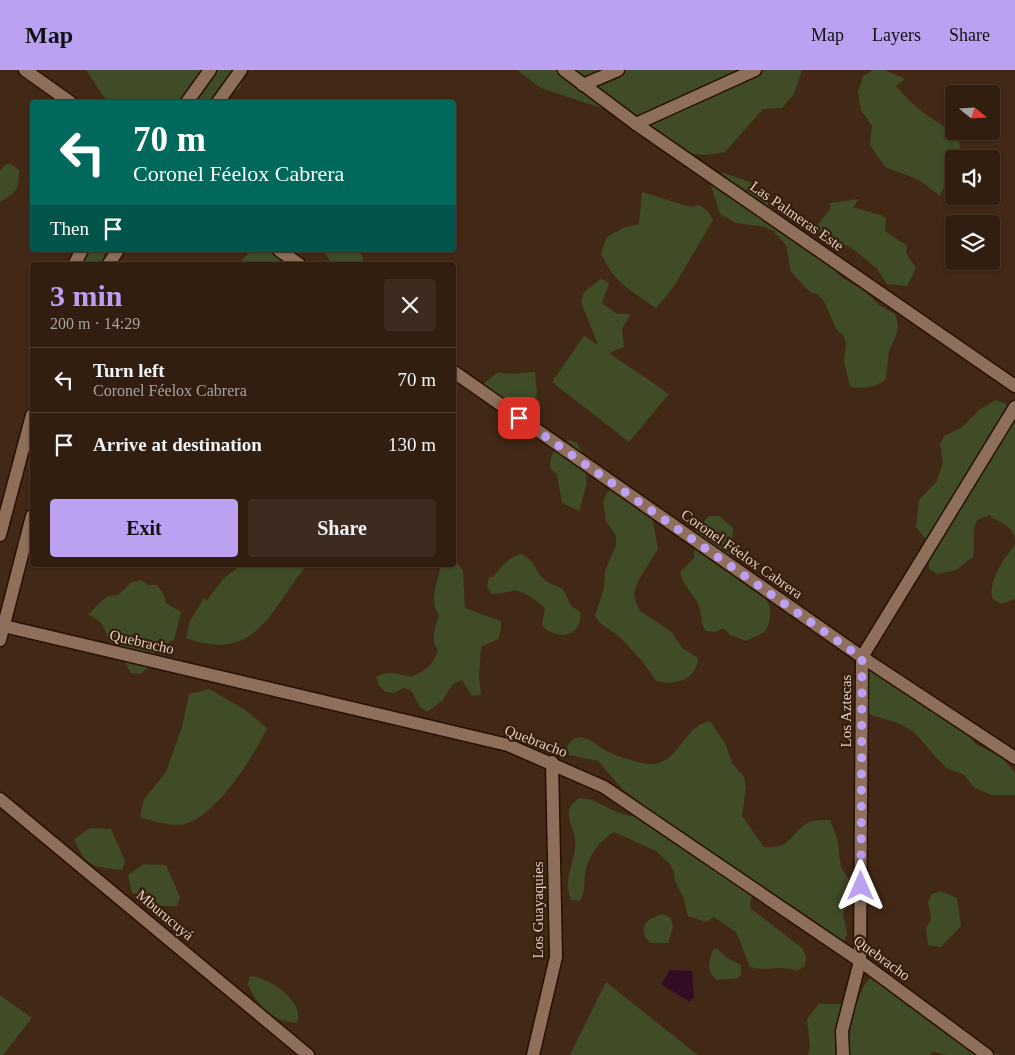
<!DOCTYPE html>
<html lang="en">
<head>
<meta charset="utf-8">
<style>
	:root { --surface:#321e11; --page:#3d2b1f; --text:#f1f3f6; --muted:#a8a29f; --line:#4d3c31; --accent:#bca0f2 }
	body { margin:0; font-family:Georgia,serif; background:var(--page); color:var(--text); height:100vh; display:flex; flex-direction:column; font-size:19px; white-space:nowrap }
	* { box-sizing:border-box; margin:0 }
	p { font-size:16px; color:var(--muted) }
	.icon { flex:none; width:28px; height:28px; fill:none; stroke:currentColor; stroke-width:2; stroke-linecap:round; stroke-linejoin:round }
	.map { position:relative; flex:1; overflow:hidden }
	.side { position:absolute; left:30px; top:192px; width:426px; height:305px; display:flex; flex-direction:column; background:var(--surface); border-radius:5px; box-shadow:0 1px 4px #0004,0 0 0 1px var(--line) }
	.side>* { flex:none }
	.hud { position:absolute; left:30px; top:30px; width:426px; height:152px; border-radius:5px; box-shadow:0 1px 4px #0004,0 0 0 1px var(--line); background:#00695c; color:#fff; overflow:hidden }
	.needle { width:32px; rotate:108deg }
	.tools { position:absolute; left:945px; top:15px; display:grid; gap:10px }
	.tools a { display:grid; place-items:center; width:55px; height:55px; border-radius:5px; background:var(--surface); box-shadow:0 1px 4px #0004,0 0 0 1px var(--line); font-size:25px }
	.pin { position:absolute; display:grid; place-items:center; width:42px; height:42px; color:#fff; margin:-21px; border-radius:10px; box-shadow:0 2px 8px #0006 }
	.me { position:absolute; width:55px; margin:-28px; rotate:0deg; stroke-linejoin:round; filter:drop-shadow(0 0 4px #0008) }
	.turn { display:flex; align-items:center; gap:18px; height:105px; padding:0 20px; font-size:22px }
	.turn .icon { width:65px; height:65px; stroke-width:2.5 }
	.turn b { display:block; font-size:35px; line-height:42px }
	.then { display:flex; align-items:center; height:48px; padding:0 20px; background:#0003; gap:10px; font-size:19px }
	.round { display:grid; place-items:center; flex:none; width:52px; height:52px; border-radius:5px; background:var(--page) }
	.summary { display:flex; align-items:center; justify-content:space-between; height:85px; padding:0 20px }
	h1 { font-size:30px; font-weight:600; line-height:38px; color:var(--accent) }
	.primary-button { display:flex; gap:10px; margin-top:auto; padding:10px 20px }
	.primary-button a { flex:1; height:58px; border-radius:5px; background:var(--accent); color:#111; font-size:20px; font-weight:600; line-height:58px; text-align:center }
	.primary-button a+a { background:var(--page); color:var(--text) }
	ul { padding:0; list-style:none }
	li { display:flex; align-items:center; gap:15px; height:65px; padding:0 20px; border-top:1px solid var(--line) }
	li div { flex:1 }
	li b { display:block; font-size:19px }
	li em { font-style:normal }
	header { display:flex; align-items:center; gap:30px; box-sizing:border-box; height:70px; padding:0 25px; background:var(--accent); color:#111 }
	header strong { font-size:24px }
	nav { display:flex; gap:28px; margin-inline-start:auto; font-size:18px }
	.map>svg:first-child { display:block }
	.green { fill:#404b27 }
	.water { fill:#310c24 }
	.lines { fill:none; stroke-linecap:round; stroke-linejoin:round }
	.minor-casing { stroke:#271002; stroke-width:15 }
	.minor { stroke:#8d6f5c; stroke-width:12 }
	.route { stroke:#bca0f2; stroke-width:9; stroke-dasharray:0 16.2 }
	.labels { text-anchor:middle; stroke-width:4.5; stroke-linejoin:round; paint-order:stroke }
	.street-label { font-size:15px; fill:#dfcec4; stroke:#371e0d }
</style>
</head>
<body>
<header>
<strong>Map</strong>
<nav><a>Map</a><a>Layers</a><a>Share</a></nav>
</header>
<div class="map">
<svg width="1015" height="985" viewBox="0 0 1015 985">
	<rect width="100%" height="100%" fill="#422817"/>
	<g class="green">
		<polygon points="86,0 248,0 239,19 219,32 110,32 104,27"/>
		<polygon points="517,0 802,0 794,24 782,38 763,39 725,82 706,85 686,84 655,74 625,53 611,41 541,18"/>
		<path d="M873 0H885L905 9 896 16C913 37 934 52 957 63L961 81 958 89H954V97L940 126 919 110 885 97 870 75 872 56 861 40 858 22 863 6Z"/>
		<path d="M6 94H11L19 100C19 120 17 122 0 132V101Z"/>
		<path d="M715 103H724L750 112 764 126 773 143 830 193 841 207 865 221 879 235 895 244 898 254 897 263 889 281 886 309C875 318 863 319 850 317L844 291 846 273 843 265 836 259 825 233 819 225 810 222 791 202 786 175 773 161 765 157 736 153 720 144 709 109Z"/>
		<path d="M642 122 690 137 699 135 708 141 713 150 673 218 656 238C629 219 615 214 601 183L607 167 625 157 639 154Z"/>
		<polygon points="859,129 853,137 886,147 885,161 907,176 906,183 916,198 907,216 887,214 877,199 863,187 848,176 830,170 815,158 830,139 830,133"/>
		<polygon points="89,180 108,180 104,185 107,195 81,195"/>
		<polygon points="252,180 274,180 282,195 237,195"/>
		<polygon points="322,180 358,180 363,187 364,195 333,195"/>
		<polygon points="601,209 609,213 602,233 617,244 631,244 622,259 624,277 609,283 669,324 629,372 552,312 584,266 598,275 581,232 584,222"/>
		<path d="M498 302C511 306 521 302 535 302L537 323 535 344 523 349 507 339C505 324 492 324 483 314Z"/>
		<path d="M996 330 1004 333 1015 342V469C1013 458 1001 451 991 448V445L977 450C971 462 975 474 973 487L956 500 937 504 929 499 928 472 916 457 919 430 937 411 943 392 940 375 944 366 961 358 980 339Z"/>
		<path d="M569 370 577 373 582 382 587 413 579 441 562 433 557 405 550 398C551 383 554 376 569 370Z"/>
		<path d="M614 417 651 441 658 479 637 513 634 523 636 533 640 541 672 562 682 578 698 588C697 610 674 617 655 610 650 599 626 572 616 564 607 558 601 556 595 546L604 518 605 501 616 475V466L606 451 603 432 607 423Z"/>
		<path d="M709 446H719L733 458C734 469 727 482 730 493 732 497 737 501 741 504 760 522 780 533 765 562L746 571 730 565 723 558 715 562 706 561C699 552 703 543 698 534 692 522 683 516 680 502L694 488 696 460Z"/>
		<path d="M1015 474V529L1001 534 992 528C989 508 1004 490 1015 474Z"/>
		<path d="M521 484C539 493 533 501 545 510 549 514 557 516 563 519L571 536 580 541C584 566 559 572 542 556L545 538C537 532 523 519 513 521 505 522 500 524 492 524L487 516 489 507 492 508C502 497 506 488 521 484Z"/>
		<path d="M454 488 463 501 465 538 501 551V560L498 569 481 577 479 605 481 625 472 626 462 610 453 614 443 630 427 642 420 637 411 620 403 618 394 623 385 622 379 615 376 607C390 599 397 604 411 607 424 601 433 596 438 581 430 568 435 559 439 545 428 530 438 512 441 495H454Z"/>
		<path d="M241 495H307C270 540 257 594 186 568L190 551 204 528 207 530 224 508Z"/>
		<path d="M141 510 148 515H157L163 523 166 533 181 542 174 570 157 578 148 598 140 604 131 603C127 597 126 592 122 586 119 582 114 579 111 574 103 560 107 552 88 545L101 531 109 526 118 525 132 512Z"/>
		<polygon points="866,593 958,654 977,675 1002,687 1015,703 1015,725 992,725 975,718 963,704 946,698 914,662 898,653 871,645 859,631 853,614 858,597"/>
		<path d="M209 619 244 639 267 658C255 685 211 755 178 755 166 755 151 751 140 747L144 729 166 702 182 657 189 624Z"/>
		<path d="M710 651 726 675 732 693 744 707 746 717 742 746 764 777C790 779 788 767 804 755 811 750 822 750 830 750L837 768 841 797 851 813 843 844 847 864 843 873 758 822 751 828 750 838 802 878 806 886 805 896 797 901C780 894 767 902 750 897L736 862 714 847 706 852 688 846 683 827 675 811 674 802 670 794 656 781 614 762C599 771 588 786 585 804 584 814 585 822 580 831L571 830C562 806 577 791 575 769 574 760 568 752 569 743 569 736 574 732 579 728 600 729 612 744 632 746L640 740 638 731 623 720 598 691 569 685 567 676 573 669 582 667C591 670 597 675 605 680 616 686 630 690 642 693 678 702 681 656 710 651Z"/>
		<path d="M90 758 111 759 125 791 122 800C94 797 86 798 74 769Z"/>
		<polygon points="144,794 166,795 180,827 177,836 159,836 132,823 128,805"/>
		<polygon points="941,821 957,828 961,856 941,877 928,875 926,857 931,850 928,832 932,824"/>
		<path d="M662 844 671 848 673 858 668 873H651L645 867C641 851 651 848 662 844Z"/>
		<path d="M718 879 724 886 741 895V905L738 908 717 910C706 902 709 891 713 880Z"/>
		<path d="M250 906C270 907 305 932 297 953 274 952 256 935 248 914Z"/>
		<polygon points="871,907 922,928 949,952 966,959 984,979 1000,985 947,985 933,982 929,985 808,985 810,977 807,949 819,934 848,934 857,931 865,914"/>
		<polygon points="606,912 698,985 570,985"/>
		<polygon points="0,925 32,948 3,985 0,985"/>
	</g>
	<polygon class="water" points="670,900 692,901 694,927 690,932 661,914"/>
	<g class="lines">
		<g class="minor-casing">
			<g id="minor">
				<polyline points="25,0 70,32"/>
				<polyline points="564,0 636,54 1015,316"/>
				<polyline points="583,15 618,0"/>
				<polyline points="187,32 210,0"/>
				<polyline points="218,32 241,0"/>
				<polyline points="636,54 755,0"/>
				<polyline points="279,180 300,195"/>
				<polyline points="74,195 82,180"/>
				<polyline points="108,195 118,180"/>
				<polyline points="454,302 862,587 1015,688"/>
				<polyline points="0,465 32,345"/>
				<polyline points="0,555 508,675 604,717 860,891 987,985"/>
				<polyline points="0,570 32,446"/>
				<polyline points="0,729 308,985"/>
				<polyline points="533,985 556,887 552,692"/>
				<polyline points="843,985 842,961 860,891 862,587 1015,337"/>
			</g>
		</g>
		<use href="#minor" class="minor"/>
	</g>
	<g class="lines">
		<polyline class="route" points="519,348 862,588 861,816"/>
	</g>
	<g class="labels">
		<g class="street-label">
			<text transform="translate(797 146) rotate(35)" y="5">Las Palmeras Este</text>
			<text transform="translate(742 484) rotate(35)" y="5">Coronel Féelox Cabrera</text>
			<text transform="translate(142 572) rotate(13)" y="5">Quebracho</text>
			<text transform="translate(846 641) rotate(-90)" y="5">Los Aztecas</text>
			<text transform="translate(536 671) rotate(21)" y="5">Quebracho</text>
			<text transform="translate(538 840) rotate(-90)" y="5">Los Guayaquies</text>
			<text transform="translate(165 845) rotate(40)" y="5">Mburucuyá</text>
			<text transform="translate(882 888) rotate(36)" y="5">Quebracho</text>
		</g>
	</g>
</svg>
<div class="tools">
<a><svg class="needle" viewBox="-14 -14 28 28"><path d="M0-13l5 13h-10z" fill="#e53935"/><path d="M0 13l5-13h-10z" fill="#a8a29f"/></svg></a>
<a><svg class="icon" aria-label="sound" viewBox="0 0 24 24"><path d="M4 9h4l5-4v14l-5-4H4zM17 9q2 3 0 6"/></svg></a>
<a><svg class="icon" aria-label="layers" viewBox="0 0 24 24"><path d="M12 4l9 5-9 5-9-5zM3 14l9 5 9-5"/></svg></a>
</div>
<div class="pin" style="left:519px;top:348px;background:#d93025"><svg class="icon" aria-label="arrive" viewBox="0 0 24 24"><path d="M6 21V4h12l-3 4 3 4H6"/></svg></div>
<svg class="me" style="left:861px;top:816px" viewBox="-20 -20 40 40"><path d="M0-17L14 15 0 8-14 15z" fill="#bca0f2" stroke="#fff" stroke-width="4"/></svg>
<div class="hud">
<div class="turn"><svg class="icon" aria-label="left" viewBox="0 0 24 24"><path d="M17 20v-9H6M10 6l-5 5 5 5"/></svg><div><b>70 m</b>Coronel Féelox Cabrera</div></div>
<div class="then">Then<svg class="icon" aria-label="arrive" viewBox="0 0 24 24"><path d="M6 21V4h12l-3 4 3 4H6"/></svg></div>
</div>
<section class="side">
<div class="summary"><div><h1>3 min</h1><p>200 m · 14:29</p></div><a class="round"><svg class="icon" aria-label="close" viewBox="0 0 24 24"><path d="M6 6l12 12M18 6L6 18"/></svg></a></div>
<ul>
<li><svg class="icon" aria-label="left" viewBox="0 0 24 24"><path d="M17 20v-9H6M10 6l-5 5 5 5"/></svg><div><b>Turn left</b><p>Coronel Féelox Cabrera</p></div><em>70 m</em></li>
<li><svg class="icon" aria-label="arrive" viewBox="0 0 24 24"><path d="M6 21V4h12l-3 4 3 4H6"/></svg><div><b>Arrive at destination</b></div><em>130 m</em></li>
</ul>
<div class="primary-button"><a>Exit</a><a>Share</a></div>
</section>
</div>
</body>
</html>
